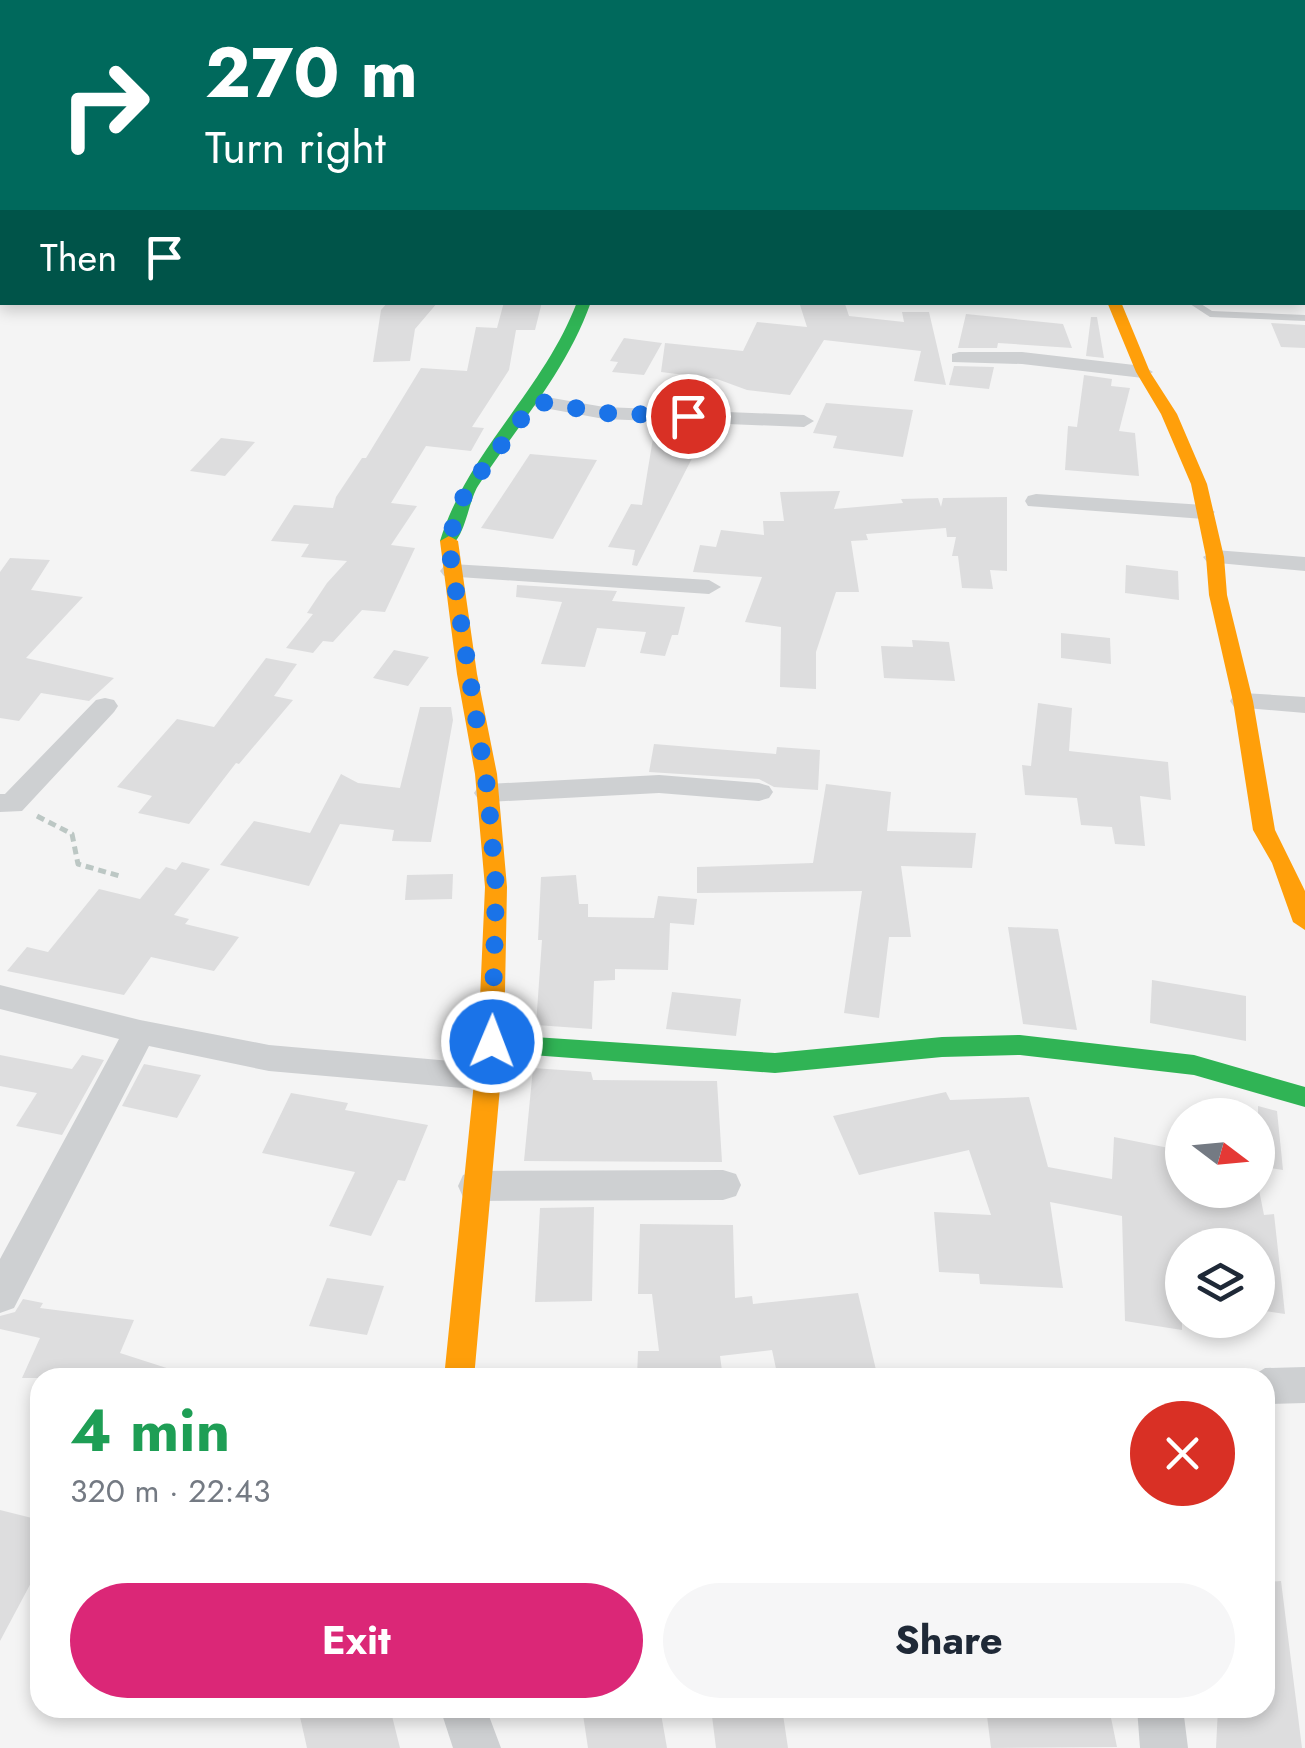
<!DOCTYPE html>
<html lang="en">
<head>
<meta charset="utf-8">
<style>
	:root { --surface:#fff; --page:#f6f6f7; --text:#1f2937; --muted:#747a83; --accent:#db2777 }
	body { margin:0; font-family:Jost,sans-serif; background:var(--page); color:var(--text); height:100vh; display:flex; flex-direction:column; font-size:38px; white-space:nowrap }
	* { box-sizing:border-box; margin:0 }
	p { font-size:32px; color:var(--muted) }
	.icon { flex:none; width:55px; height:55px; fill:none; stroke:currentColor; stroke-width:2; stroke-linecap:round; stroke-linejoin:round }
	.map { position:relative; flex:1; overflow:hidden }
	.panel { position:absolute; left:30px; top:1368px; width:1245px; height:350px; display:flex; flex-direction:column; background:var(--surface); border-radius:30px; box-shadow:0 5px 15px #0003 }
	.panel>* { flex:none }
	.top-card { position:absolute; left:0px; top:0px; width:1305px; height:305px; box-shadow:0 5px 15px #0003; background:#00695c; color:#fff; overflow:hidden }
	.needle { width:65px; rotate:106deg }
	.tools { position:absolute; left:1165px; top:1098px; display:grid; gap:20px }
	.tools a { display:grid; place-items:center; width:110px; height:110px; border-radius:50%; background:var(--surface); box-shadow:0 5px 15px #0003; font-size:50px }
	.pin { position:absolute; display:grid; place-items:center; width:85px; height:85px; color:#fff; margin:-42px; border:5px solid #fff; border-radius:50%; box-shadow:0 2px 10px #0007 }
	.me { position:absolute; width:110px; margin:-55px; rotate:1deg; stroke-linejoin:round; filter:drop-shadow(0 0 8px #0008) }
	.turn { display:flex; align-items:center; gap:35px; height:210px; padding:0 40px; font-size:45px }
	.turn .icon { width:130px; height:130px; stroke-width:2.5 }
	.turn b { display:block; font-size:70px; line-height:85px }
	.then { display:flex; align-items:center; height:95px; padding:0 40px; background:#0003; gap:20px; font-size:38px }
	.round { display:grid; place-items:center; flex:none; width:105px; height:105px; border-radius:52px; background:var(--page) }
	.head { display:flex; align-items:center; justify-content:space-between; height:170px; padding:0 40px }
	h1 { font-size:60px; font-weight:700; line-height:75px; color:#1e9e55 }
	.action { display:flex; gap:20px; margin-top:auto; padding:20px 40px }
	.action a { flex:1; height:115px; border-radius:60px; background:var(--accent); color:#fff; font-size:40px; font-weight:700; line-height:115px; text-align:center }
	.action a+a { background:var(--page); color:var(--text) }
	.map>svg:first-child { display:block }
	.building { fill:#ddddde }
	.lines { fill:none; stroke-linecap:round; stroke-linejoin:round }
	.path { stroke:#bcc7c4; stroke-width:5; stroke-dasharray:8 5; stroke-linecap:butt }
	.lane { fill:#ced0d2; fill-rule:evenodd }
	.street { fill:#ced0d2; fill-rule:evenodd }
	.fast { fill:#30b455; fill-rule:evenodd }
	.slow { fill:#ff9f0a; fill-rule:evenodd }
	.route { stroke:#1a73e8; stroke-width:18; stroke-dasharray:0 32.4 }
</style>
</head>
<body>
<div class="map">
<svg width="1305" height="1748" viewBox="0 0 1305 1748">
	<rect width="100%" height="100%" fill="#f4f4f4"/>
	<g class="building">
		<polygon points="388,302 438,302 415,329 410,361 373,362 381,310"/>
		<polygon points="504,302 542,302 535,330 516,330 509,370 472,427 484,428 471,451 426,446 391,503 417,506 391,545 415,548 385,612 362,610 333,642 323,641 313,653 286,648 313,614 307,613 327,583 347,561 301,557 309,544 271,541 294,505 333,508 336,497 362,458 366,458 421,368 467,371 476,327 497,328"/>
		<polygon points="845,304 849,316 904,322 902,312 929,312 946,385 914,381 921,351 824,340 790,395 747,390 717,379 661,372 665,343 743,351 757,322 807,327 800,305"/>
		<polygon points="966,314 1063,324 1072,348 998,343 997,348 958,348"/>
		<polygon points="1091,317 1097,317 1104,358 1086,356"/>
		<polygon points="1271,323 1305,325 1305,348 1281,347"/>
		<polygon points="624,338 662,343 644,375 612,372 618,362 610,361"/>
		<polygon points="954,366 994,367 989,389 949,385"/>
		<polygon points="1084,375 1112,379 1111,386 1130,388 1119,431 1135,433 1139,476 1065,470 1068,426 1077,427"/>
		<polygon points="826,403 913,410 903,457 833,448 837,436 813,433"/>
		<polygon points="655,426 708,427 637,566 632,565 635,550 608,547 631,504 642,505"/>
		<polygon points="221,438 255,442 225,476 190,471"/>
		<polygon points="530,454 597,460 553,539 481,528"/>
		<polygon points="840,491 834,509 903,503 901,499 938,498 941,507 943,498 1007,497 1007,571 990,570 993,589 962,588 958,556 952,556 956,537 947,537 946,528 866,534 868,540 851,541 859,592 836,592 816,652 816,689 780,687 781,627 745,622 762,577 693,572 700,545 716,547 721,530 764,535 763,521 784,521 780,492"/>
		<polygon points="10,558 50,560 31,590 83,597 26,658 114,678 89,701 41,693 19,721 0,718 0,572"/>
		<polygon points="1126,565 1178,571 1179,600 1125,593"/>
		<polygon points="517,585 617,591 612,601 685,607 678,635 672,635 665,656 640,653 646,632 597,628 585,667 541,664 562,602 516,597"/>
		<polygon points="1061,633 1110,638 1111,664 1061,658"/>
		<polygon points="912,640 949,642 955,681 884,678 881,646 913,647"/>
		<polygon points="394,650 429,657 408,686 373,678"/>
		<polygon points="266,658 297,664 274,696 293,700 239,764 236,763 189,824 138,813 152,796 117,787 177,719 214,727"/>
		<polygon points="1038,703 1072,708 1069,751 1168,762 1171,800 1140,796 1145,846 1115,844 1112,827 1081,825 1077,798 1025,795 1022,765 1031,766"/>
		<polygon points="420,707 451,707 453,720 431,842 392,841 394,830 340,824 309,886 220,865 254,821 310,833 341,774 358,783 400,788"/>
		<polygon points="654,744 776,754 777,747 820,750 818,790 774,787 759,779 649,772"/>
		<polygon points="826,784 891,792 887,831 976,833 972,868 901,866 911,937 889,937 879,1018 844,1013 862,891 697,893 697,867 813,863"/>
		<polygon points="182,862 210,869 174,915 189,919 185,924 239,937 214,971 151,957 124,995 7,971 27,947 48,952 99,889 140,899 166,867 176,870"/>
		<polygon points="453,874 452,899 405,900 407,875"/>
		<polygon points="576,875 579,904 588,904 588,917 654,918 658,896 697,899 694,925 670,923 668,970 615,969 615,980 594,981 592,1029 536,1025 542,940 538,940 541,877"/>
		<polygon points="1008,927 1058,929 1077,1030 1023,1024"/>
		<polygon points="1152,980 1246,996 1246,1041 1150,1023"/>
		<polygon points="672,992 741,999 736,1036 666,1029"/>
		<polygon points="0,1055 72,1069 82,1055 104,1060 62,1135 16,1126 37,1093 0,1086"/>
		<polygon points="144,1064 201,1075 177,1118 122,1106"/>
		<polygon points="533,1068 591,1072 593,1080 717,1081 722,1162 524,1161"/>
		<polygon points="946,1092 950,1100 1029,1097 1048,1167 1112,1179 1114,1137 1169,1148 1169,1169 1182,1171 1182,1190 1259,1190 1264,1215 1274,1214 1285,1314 1258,1310 1258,1245 1182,1245 1182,1330 1125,1321 1122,1216 1050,1202 1063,1288 980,1284 979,1274 939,1272 934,1212 991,1215 969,1150 859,1175 833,1116"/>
		<polygon points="291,1093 348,1103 345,1110 428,1125 405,1181 398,1180 371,1236 329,1226 355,1172 262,1153"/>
		<polygon points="1258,1106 1277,1111 1283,1170 1258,1166"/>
		<polygon points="594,1207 592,1301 535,1302 540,1208"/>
		<polygon points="640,1224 733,1225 735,1298 752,1296 753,1304 858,1293 876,1370 778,1378 772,1350 720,1356 723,1378 637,1378 638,1351 659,1351 652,1294 638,1294"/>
		<polygon points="327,1278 384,1286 367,1335 309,1326"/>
		<polygon points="23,1299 43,1303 40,1308 134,1320 120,1353 179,1372 178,1378 22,1378 40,1338 0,1329 0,1316 15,1312"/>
		<polygon points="0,1510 40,1520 40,1566 0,1641"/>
		<polygon points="1281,1581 1302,1748 1216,1748 1218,1708 1265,1708 1265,1582"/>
		<polygon points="298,1708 390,1708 400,1748 307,1748"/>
		<polygon points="582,1708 660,1708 667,1748 588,1748"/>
		<polygon points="711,1708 782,1708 788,1748 716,1748"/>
		<polygon points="986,1708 1109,1708 1117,1747 991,1748"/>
	</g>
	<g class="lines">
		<polyline class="path" points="37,816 72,834 78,864 123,877"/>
		<polygon class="lane" points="1187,302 1198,302 1212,311 1305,315 1305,321 1210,317"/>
		<g class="street">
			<rect x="557" y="0" width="12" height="2"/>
			<polygon points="880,0 892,0 893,2 881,2"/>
			<polygon points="991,0 1005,0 1006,2 992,2"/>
			<polygon points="1143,0 1159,0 1160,2 1144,2"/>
			<rect x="0" y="16" width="2" height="8"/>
			<rect x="1302" y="94" width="3" height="9"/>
			<rect x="1302" y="118" width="3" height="10"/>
			<polygon points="959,352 1022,352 1143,366 1153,372 1143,378 1022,364 952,362 952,354"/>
			<polygon points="535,395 604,407 804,415 814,421 804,427 604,419 528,405 525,401 528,397"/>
			<polygon points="1036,494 1204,505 1215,512 1204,519 1028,506 1025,501 1028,496"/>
			<polygon points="1215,550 1305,557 1305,571 1207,562 1203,557"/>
			<polygon points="452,564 709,580 721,587 709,594 444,576 440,571 444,566"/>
			<polygon points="1243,693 1305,697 1305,713 1234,707 1230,701 1234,695"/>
			<polygon points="105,698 114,700 118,706 114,712 22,811 0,812 0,794 5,794 96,700"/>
			<polygon points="659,775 759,783 769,786 773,792 769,798 759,801 659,793 488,802 478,799 474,793 478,787 488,784"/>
			<polygon points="0,985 140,1020 269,1045 485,1064 497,1068 502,1077 497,1086 485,1090 269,1071 149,1046 14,1308 0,1313 0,1259 119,1039 0,1009"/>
			<polygon points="723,1170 736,1174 741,1185 736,1196 723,1200 476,1201 463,1197 458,1186 463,1175 476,1171"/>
			<polygon points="1305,1367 1305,1403 1265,1404 1265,1378 1249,1378 1265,1368"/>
			<polygon points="440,1708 486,1708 501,1748 453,1748"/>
			<polygon points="1137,1708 1183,1708 1188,1748 1140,1748"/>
		</g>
		<g class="fast">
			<rect x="0" y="243" width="2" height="8"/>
			<rect x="1302" y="275" width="3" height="8"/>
			<path d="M577 302H591C566 372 518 425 478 486 468 502 465 540 449 546L443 545 440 541C467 452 544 390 577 302Z"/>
			<polygon points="491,1034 775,1053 942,1037 1020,1035 1194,1055 1305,1087 1305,1107 1194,1075 1020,1055 942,1057 775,1073 491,1052 482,1050 478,1043 482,1036"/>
		</g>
		<g class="slow">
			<polygon points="1107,302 1121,302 1150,372 1177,414 1207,484 1224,557 1227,595 1253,701 1275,830 1305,891 1305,930 1293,922 1272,863 1253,830 1233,701 1209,595 1206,557 1191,484 1161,414 1136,372"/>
			<polygon points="449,536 458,541 477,674 497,774 507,887 504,1043 474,1378 444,1378 478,1043 485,887 475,774 457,674 440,541"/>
		</g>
	</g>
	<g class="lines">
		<polyline class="route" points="492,1042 496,887 488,793 448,541 465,493 535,401 604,413 688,416"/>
	</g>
</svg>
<div class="tools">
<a><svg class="needle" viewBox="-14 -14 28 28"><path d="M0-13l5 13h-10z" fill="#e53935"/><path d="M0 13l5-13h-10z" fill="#747a83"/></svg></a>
<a><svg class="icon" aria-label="layers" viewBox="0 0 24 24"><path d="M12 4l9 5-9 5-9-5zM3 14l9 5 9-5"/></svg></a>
</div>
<div class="pin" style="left:688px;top:416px;background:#d93025"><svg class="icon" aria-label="arrive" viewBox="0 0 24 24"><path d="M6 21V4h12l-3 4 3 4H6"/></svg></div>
<svg class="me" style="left:492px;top:1042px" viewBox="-20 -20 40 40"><circle r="17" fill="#1a73e8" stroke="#fff" stroke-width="3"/><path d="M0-11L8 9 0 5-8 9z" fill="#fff"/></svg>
<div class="top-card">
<div class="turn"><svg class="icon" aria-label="right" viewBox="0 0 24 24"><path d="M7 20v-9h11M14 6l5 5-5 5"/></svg><div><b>270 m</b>Turn right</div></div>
<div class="then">Then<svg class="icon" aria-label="arrive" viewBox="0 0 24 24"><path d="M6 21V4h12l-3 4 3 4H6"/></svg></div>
</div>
<section class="panel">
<div class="head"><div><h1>4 min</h1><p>320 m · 22:43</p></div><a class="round" style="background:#d93025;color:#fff"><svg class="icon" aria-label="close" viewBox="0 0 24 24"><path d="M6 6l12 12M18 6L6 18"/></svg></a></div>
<div class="action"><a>Exit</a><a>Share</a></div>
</section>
</div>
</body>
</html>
